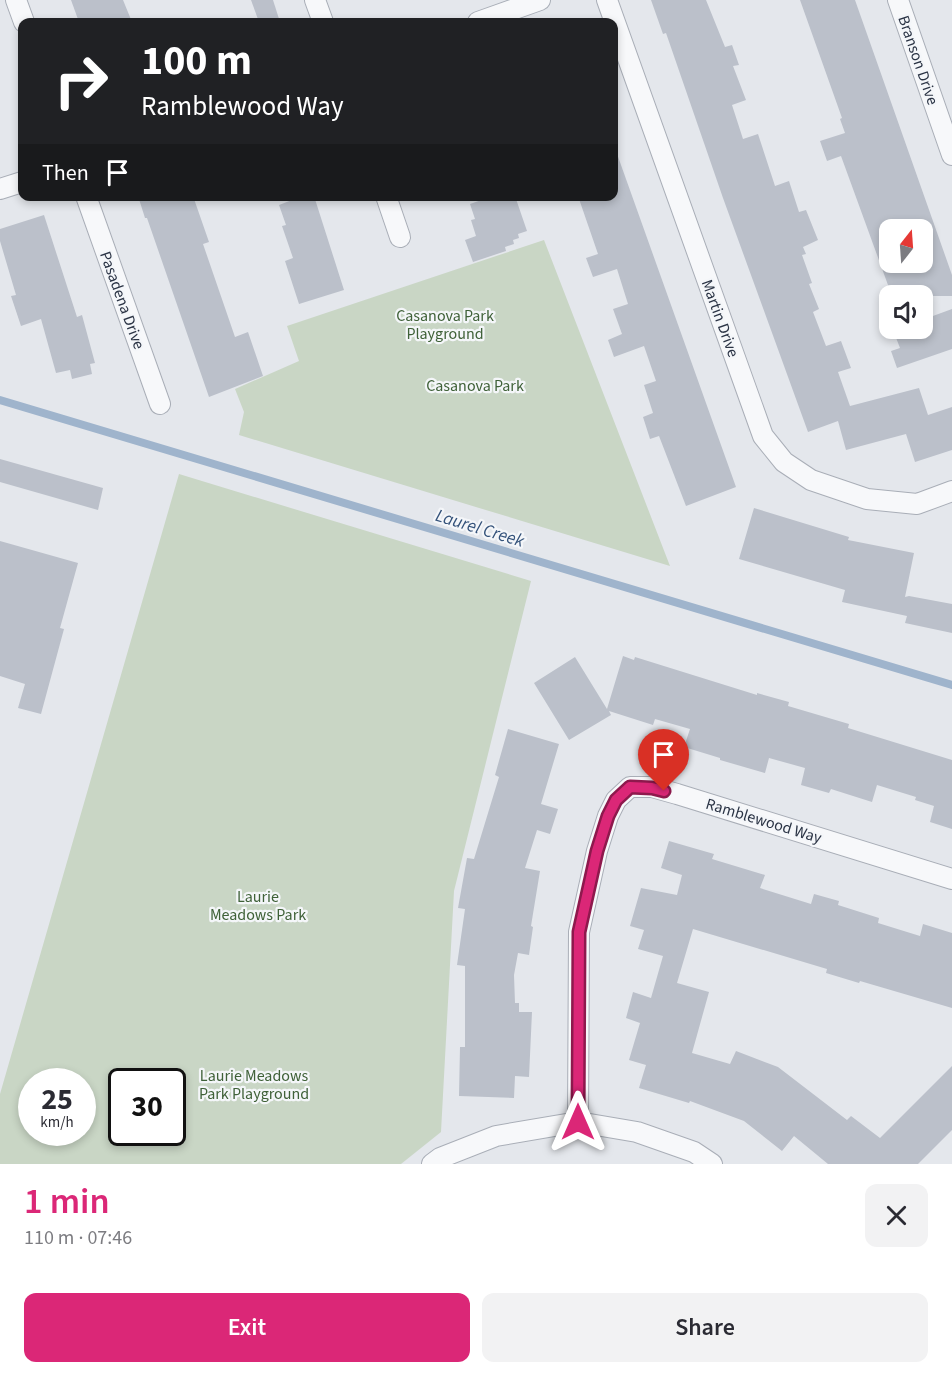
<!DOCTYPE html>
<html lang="en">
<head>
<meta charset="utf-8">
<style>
	:root { --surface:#fff; --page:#f2f2f3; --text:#2b2b33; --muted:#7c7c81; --accent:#db2777 }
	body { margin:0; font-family:"Source Sans 3",sans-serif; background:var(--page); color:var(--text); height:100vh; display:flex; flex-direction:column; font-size:22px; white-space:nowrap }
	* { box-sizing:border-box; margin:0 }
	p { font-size:20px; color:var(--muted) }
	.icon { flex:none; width:33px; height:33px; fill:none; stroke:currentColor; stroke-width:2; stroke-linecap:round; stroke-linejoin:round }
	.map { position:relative; height:1164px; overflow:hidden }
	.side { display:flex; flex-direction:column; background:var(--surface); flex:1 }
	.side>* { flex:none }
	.guide { position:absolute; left:18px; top:18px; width:600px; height:183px; border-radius:12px; box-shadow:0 3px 9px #0003; background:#202124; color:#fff; overflow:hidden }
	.needle { width:39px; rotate:17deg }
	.fabs { position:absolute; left:879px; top:219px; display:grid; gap:12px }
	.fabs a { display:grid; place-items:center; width:54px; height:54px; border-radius:12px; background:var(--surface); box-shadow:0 3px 9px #0003; font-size:30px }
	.speed { position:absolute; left:18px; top:1068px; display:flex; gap:12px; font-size:30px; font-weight:700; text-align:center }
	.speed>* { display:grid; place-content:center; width:78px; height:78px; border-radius:50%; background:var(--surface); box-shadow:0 3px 9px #0003; line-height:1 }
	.speed small { font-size:15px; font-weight:400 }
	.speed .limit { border:3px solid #111; border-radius:9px; background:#fff; color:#111 }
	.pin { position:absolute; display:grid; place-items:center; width:51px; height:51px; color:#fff; margin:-62px -26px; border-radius:50% 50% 50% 0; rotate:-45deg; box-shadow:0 0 6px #0007 }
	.pin .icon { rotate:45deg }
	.me { position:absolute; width:66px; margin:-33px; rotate:0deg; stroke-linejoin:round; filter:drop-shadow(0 0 4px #0008) }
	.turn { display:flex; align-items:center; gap:21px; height:126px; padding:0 24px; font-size:27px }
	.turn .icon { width:78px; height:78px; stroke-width:2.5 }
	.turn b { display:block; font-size:42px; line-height:51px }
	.then { display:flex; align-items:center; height:57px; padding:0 24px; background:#0003; gap:12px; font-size:22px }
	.round { display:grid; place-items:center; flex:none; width:63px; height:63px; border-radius:12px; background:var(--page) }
	.summary { display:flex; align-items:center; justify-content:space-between; height:102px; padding:0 24px }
	h1 { font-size:36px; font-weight:600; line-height:45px; color:var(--accent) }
	.cta { display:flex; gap:12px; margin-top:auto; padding:12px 24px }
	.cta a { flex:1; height:69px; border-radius:12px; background:var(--accent); color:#fff; font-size:24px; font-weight:600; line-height:69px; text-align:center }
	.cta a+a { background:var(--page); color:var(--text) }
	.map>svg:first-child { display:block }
	.green { fill:#c9d6c5; fill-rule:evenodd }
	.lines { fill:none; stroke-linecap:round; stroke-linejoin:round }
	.stream { stroke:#9fb4cc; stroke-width:8 }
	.building { fill:#bbc0ca; fill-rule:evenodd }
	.minor-casing { stroke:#a9aeb7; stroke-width:22 }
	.minor { stroke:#f7f8fa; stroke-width:20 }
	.route-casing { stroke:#8e194d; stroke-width:15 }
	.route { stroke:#db2777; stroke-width:10 }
	.labels { text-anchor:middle; stroke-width:4.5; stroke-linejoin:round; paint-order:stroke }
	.street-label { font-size:16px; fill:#2b3445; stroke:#f4f6f9 }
	.park-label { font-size:16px; fill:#3f6138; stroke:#f4f6f9 }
	.water-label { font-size:18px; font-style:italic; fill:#34527a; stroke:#f4f6f9 }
</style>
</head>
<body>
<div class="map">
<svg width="952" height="1164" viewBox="0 0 952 1164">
	<rect width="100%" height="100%" fill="#e4e7ec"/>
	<g class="green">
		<polygon points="544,240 670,566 239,435 244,412 235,389 299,361 287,326"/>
		<path d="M179 474 531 581 454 891 441 1132 401 1164H0V1094ZM32 1082H82V1132H32ZM122 1082H172V1132H122Z"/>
	</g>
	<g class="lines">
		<polyline class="stream" points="0,400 952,685"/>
	</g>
	<g class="building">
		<polygon points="71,0 123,0 132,22 79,22"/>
		<polygon points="251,0 273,0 280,22 259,22"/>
		<polygon points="651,0 706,0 725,47 732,45 739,65 733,66 746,100 732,105 743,139 758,134 775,186 789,181 799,212 806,210 818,240 803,247 806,254 802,255 812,283 809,284 819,309 813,312 826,346 841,341 851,368 838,372 850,406 919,388 928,415 952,407 952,450 915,462 906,434 846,450 838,421 808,432 723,198 666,33 663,34"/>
		<path d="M800 0H855L952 275V296H892L841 156 827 161 820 141 845 133 840 119 842 118ZM890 230H922V262H890Z"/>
		<polygon points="614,151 616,151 736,487 686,506 659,436 650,439 643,417 653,413 644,385 656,381 644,346 614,357 608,340 622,334 613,309 628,304 617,269 593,277 586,258 598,254 578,196 614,196"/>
		<polygon points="138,196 193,196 209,242 203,244 235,337 248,332 263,376 209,397 147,218 145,218"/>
		<polygon points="291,196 314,196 344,290 299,304 285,261 293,258 282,226 286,225 279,205 292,200"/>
		<polygon points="493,196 515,196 527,231 518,234 519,238 513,240 514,244 505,247 506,251 473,262 465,240 476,236 471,220 475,219 470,204"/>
		<polygon points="44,215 77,317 82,315 95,363 90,364 92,374 72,379 70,370 56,373 41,319 21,326 11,296 16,295 0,241 0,229"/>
		<polygon points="952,309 952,349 897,368 891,351 900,348 893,330 899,328 922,328 922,320"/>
		<polygon points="0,459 103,488 98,510 0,482"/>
		<polygon points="754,508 849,537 848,540 914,553 905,597 909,596 952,604 952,633 905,623 907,616 842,602 845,590 739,559"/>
		<polygon points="0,541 78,563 60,628 64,629 41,714 18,708 25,684 0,676"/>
		<polygon points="623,656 634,660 635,657 757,695 757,693 789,702 788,706 849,724 848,728 952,760 952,829 930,822 934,806 915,800 916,797 877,785 872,802 831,789 829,793 801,785 805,768 769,758 765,773 720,760 720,758 684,747 690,729 655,719 653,725 609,711 611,715 569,740 534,683 575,657 607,709"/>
		<polygon points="508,729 559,744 541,804 558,809 550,834 537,830 525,868 540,871 531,926 533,927 529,955 518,953 514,975 515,1003 519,1003 519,1012 532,1012 529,1077 515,1076 514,1098 459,1096 460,1047 465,1047 465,966 457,965 465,909 458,908 467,858 474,859 499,777 495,775"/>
		<polygon points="669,841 714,854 712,859 765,875 760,888 811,904 814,894 839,901 838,905 879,918 878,923 920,936 923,924 952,933 952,1008 860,981 859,983 826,973 827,969 693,929 677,983 709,992 692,1053 730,1064 736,1051 778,1067 847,1120 851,1116 880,1138 952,1066 952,1130 918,1164 828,1164 794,1136 782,1151 744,1121 690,1101 689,1103 639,1088 646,1065 629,1060 640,1023 626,1018 633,992 651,998 663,956 638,949 644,930 630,926 641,888 677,895 682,875 661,868"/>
	</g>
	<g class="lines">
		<g class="minor-casing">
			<g id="minor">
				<polyline points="16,0 24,22"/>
				<polyline points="315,0 323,22"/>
				<polyline points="607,0 763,436 784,462 811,480 867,499 917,504 952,491"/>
				<polyline points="898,0 952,155"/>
				<polyline points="478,22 540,0"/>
				<polyline points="0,189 22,182"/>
				<polyline points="86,196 160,404"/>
				<polyline points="386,196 400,237"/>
				<polyline points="578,1122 579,932 597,851 608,816 616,800 630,787 652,787 677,794 952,879"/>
				<polyline points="432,1164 440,1158 496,1136 578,1122 637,1132 694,1152 712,1164"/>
			</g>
		</g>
		<use href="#minor" class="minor"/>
	</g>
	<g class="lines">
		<g class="route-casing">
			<polyline id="route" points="578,1122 579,932 597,851 608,816 616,800 630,787 652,788 664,791"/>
		</g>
		<use href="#route" class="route"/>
	</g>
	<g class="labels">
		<g class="street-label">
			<text transform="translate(919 60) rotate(71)" y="6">Branson Drive</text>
			<text transform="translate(123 300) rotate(70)" y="6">Pasadena Drive</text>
			<text transform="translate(721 318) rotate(70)" y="6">Martin Drive</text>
			<text transform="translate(764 820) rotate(17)" y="6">Ramblewood Way</text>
		</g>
		<g class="park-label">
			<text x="445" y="321">Casanova Park<tspan x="445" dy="18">Playground</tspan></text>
			<text x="475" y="391">Casanova Park</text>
			<text x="258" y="902">Laurie<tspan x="258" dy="18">Meadows Park</tspan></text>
			<text x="254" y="1081">Laurie Meadows<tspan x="254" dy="18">Park Playground</tspan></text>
		</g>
		<g class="water-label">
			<text transform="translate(480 528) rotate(17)" y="6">Laurel Creek</text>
		</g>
	</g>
</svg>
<div class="fabs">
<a><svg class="needle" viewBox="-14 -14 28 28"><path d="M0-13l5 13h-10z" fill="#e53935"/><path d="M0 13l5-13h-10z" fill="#7c7c81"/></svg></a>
<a><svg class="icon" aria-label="sound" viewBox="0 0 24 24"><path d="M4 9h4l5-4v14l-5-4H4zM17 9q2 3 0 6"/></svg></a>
</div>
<div class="speed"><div>25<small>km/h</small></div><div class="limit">30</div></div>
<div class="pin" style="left:664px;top:791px;background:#d93025"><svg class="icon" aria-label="arrive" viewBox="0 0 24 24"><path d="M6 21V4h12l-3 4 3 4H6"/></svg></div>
<svg class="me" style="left:578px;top:1122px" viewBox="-20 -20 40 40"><path d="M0-17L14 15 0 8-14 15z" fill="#db2777" stroke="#fff" stroke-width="4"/></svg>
<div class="guide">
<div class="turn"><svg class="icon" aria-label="right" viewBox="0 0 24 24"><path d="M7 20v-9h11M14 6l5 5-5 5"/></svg><div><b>100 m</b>Ramblewood Way</div></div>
<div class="then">Then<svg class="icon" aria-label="arrive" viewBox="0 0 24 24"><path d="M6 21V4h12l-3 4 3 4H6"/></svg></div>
</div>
</div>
<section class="side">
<div class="summary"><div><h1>1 min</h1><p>110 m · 07:46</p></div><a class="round"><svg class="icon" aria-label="close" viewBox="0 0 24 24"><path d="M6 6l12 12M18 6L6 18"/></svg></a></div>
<div class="cta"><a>Exit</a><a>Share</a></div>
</section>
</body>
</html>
